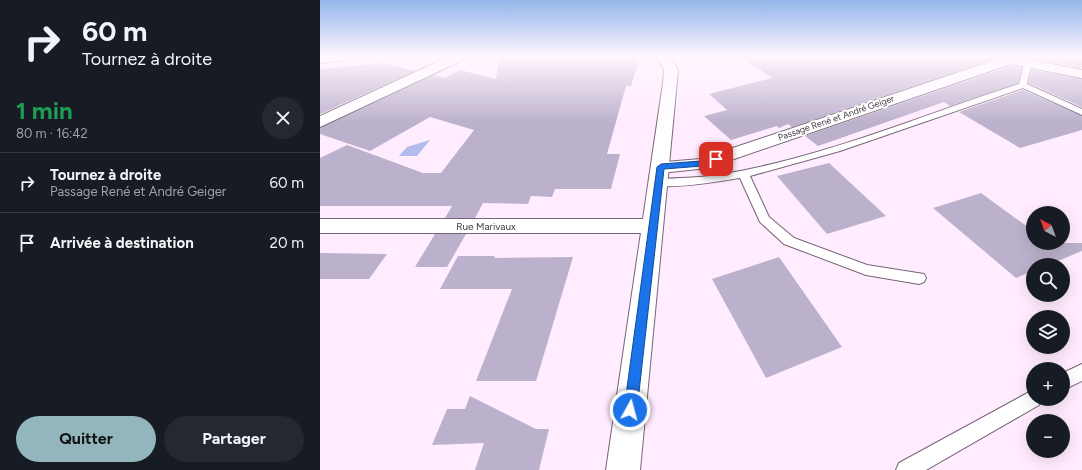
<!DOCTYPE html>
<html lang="fr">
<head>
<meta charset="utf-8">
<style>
	:root { --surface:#171b24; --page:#242831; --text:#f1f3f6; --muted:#9ea1a6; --line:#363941; --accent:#93b6bc }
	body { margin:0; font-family:Figtree,sans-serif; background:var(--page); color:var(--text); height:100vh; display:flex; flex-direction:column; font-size:15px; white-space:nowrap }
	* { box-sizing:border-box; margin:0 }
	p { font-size:13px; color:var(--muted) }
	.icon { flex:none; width:22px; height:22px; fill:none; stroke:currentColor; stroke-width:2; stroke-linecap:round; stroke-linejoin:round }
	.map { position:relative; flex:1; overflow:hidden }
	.details { display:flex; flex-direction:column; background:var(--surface); width:320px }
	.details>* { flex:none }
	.top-card { background:#171b24; color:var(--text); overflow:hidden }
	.needle { width:26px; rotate:319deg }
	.fabs { position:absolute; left:706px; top:206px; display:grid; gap:8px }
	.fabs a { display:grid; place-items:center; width:44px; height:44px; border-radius:50%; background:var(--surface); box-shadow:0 4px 16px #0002; font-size:20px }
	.pin { position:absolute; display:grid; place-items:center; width:34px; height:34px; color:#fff; margin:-17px; border-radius:8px; box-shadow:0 2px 6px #0006 }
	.me { position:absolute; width:44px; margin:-22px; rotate:7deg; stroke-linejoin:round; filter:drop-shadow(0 0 3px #0008) }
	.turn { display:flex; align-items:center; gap:14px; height:84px; padding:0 16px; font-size:18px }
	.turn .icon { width:52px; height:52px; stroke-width:2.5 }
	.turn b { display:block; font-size:28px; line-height:34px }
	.round { display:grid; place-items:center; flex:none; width:42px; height:42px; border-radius:21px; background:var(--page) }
	.headline { display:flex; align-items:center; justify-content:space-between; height:68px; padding:0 16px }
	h1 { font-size:24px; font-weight:700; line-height:30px; color:#1e9e55 }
	.primary-button { display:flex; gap:8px; margin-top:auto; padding:8px 16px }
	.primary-button a { flex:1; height:46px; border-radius:24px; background:var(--accent); color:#111; font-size:16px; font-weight:700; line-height:46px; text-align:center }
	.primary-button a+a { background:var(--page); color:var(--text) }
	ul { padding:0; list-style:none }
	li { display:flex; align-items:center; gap:12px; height:60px; padding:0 16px; border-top:1px solid var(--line) }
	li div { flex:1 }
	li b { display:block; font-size:15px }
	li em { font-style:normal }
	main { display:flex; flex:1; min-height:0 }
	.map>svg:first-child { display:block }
	.water { fill:#b3baec }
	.building { fill:#bcb1cc }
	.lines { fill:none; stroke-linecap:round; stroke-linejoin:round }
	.service-casing { stroke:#786477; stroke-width:2 }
	.minor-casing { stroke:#786477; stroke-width:2 }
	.secondary-casing { stroke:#786477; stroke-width:2 }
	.primary-casing { stroke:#786477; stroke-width:2 }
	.service { fill:#fff; fill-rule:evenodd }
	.minor { fill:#fff; fill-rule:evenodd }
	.secondary { fill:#fff; fill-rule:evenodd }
	.primary { fill:#fff; fill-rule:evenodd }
	.route { fill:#1a73e8; stroke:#114b97 }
	.labels { text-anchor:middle; stroke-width:4; stroke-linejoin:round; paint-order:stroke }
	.far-street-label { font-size:9px; fill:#423942; stroke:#fff }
	.street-label { font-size:10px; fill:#423942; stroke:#fff }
</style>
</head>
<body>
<main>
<section class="details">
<div class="top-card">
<div class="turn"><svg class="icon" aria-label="right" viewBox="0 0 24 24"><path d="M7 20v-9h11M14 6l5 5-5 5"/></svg><div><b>60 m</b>Tournez à droite</div></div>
</div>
<div class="headline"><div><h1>1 min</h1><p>80 m · 16:42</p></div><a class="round"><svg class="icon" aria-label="close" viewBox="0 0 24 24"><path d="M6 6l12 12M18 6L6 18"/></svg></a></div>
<ul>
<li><svg class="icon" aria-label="right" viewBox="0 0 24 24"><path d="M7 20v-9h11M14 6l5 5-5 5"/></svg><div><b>Tournez à droite</b><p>Passage René et André Geiger</p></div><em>60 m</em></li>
<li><svg class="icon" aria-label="arrive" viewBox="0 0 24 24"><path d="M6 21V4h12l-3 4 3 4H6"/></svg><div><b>Arrivée à destination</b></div><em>20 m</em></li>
</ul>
<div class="primary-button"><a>Quitter</a><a>Partager</a></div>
</section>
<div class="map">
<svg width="762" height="470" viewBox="0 0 762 470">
	<rect width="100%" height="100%" fill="#ffecfe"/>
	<polygon class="water" points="110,140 97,156 79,156 87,147"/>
	<g class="building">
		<polygon points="179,57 320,57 311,86 306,86 287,154 300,154 291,189 235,189 232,197 211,196 208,204 163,203 155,218 125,218 132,206 0,206 0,158 27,145 103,173 121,173 154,130 110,117 50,151 0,134 0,128 114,75 124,78 140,70 176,79"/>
		<polygon points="421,57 621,57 645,61 645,57 668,57 671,60 472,127 468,124 459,128 457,126 411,140 384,116 407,110 389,94 452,78"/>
		<polygon points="705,57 762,57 762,68"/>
		<polygon points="62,63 95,71 0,114 0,69"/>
		<polygon points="691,66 702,68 698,83 630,106 624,102 498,146 485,136"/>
		<polygon points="712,70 762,79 762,107 709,83"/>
		<polygon points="703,90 762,116 762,130 700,148 639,112"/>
		<polygon points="509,163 566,216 507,234 457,176"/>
		<polygon points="661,193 713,231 713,243 762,243 762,251 728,265 713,265 713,271 696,278 613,208"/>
		<polygon points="115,234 146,234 127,267 95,267"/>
		<polygon points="0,253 67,254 49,279 0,279"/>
		<polygon points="138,256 175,256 174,258 253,257 216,381 156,381 192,289 120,289"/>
		<polygon points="459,257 522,347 446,378 392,279"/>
		<polygon points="150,396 216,429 229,429 219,470 155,470 164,443 112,445 127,409 145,409"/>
	</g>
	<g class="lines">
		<g class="service-casing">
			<g id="service">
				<path d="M705 61 712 63 707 84 762 109V115L703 88 520 151 430 176 449 217 474 238 547 265 604 274 606 278 604 282 599 284 546 275 464 244 440 222 420 178C407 180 340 192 333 183L339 179C358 178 378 178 397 175 501 159 599 116 699 84Z"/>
				<polygon points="762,364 762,381 743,390 743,373"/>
				<polygon points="713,390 713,399 722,399 719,405 606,470 576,470 579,463"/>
			</g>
		</g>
		<g class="minor-casing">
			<g id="minor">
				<polygon points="128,57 145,57 143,60 0,127 0,116"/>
				<polygon points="684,57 694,57 695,60 694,63 388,168 341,173 334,171 332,167 334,163 380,159"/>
				<polygon points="0,219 332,219 340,221 343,226 340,231 332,233 0,233"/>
			</g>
		</g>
		<g class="secondary-casing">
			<g id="secondary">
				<polygon points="337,57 350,57 358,70 320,470 286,470 343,83 344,70"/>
				<polygon points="669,57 696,57 762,70 762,78 675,61"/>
			</g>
		</g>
		<g class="primary-casing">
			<polygon id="primary" points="0,57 26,57 20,61 0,63"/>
		</g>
		<use href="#service" class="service"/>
		<use href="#minor" class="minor"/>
		<use href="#secondary" class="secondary"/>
		<use href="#primary" class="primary"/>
	</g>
	<linearGradient id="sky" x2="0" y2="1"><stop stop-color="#93b6ea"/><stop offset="0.46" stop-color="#fff6ff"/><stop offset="1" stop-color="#fff6ff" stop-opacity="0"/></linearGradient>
	<rect width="762" height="123" fill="url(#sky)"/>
	<polygon class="route" points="394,157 400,159 382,166 344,169 317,410 315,415 310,417 306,415 304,410 337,167 341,164 381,161"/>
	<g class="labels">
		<g class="far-street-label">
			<text transform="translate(516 118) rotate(-19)" y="3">Passage René et André Geiger</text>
		</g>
		<g class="street-label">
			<text x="166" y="230">Rue Marivaux</text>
		</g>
	</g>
</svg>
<div class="fabs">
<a><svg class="needle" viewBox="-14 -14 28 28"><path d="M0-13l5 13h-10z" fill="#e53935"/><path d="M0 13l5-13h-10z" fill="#9ea1a6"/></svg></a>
<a><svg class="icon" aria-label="search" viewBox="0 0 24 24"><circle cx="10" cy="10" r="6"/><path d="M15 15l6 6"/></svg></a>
<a><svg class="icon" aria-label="layers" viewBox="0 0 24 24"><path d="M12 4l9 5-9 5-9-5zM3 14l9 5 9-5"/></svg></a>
<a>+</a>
<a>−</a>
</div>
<div class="pin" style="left:396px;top:159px;background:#d93025"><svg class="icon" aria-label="arrive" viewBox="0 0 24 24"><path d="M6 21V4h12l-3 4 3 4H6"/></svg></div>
<svg class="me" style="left:310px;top:410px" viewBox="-20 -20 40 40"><circle r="17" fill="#1a73e8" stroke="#fff" stroke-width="3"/><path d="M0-11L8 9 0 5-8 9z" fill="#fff"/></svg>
</div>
</main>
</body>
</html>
